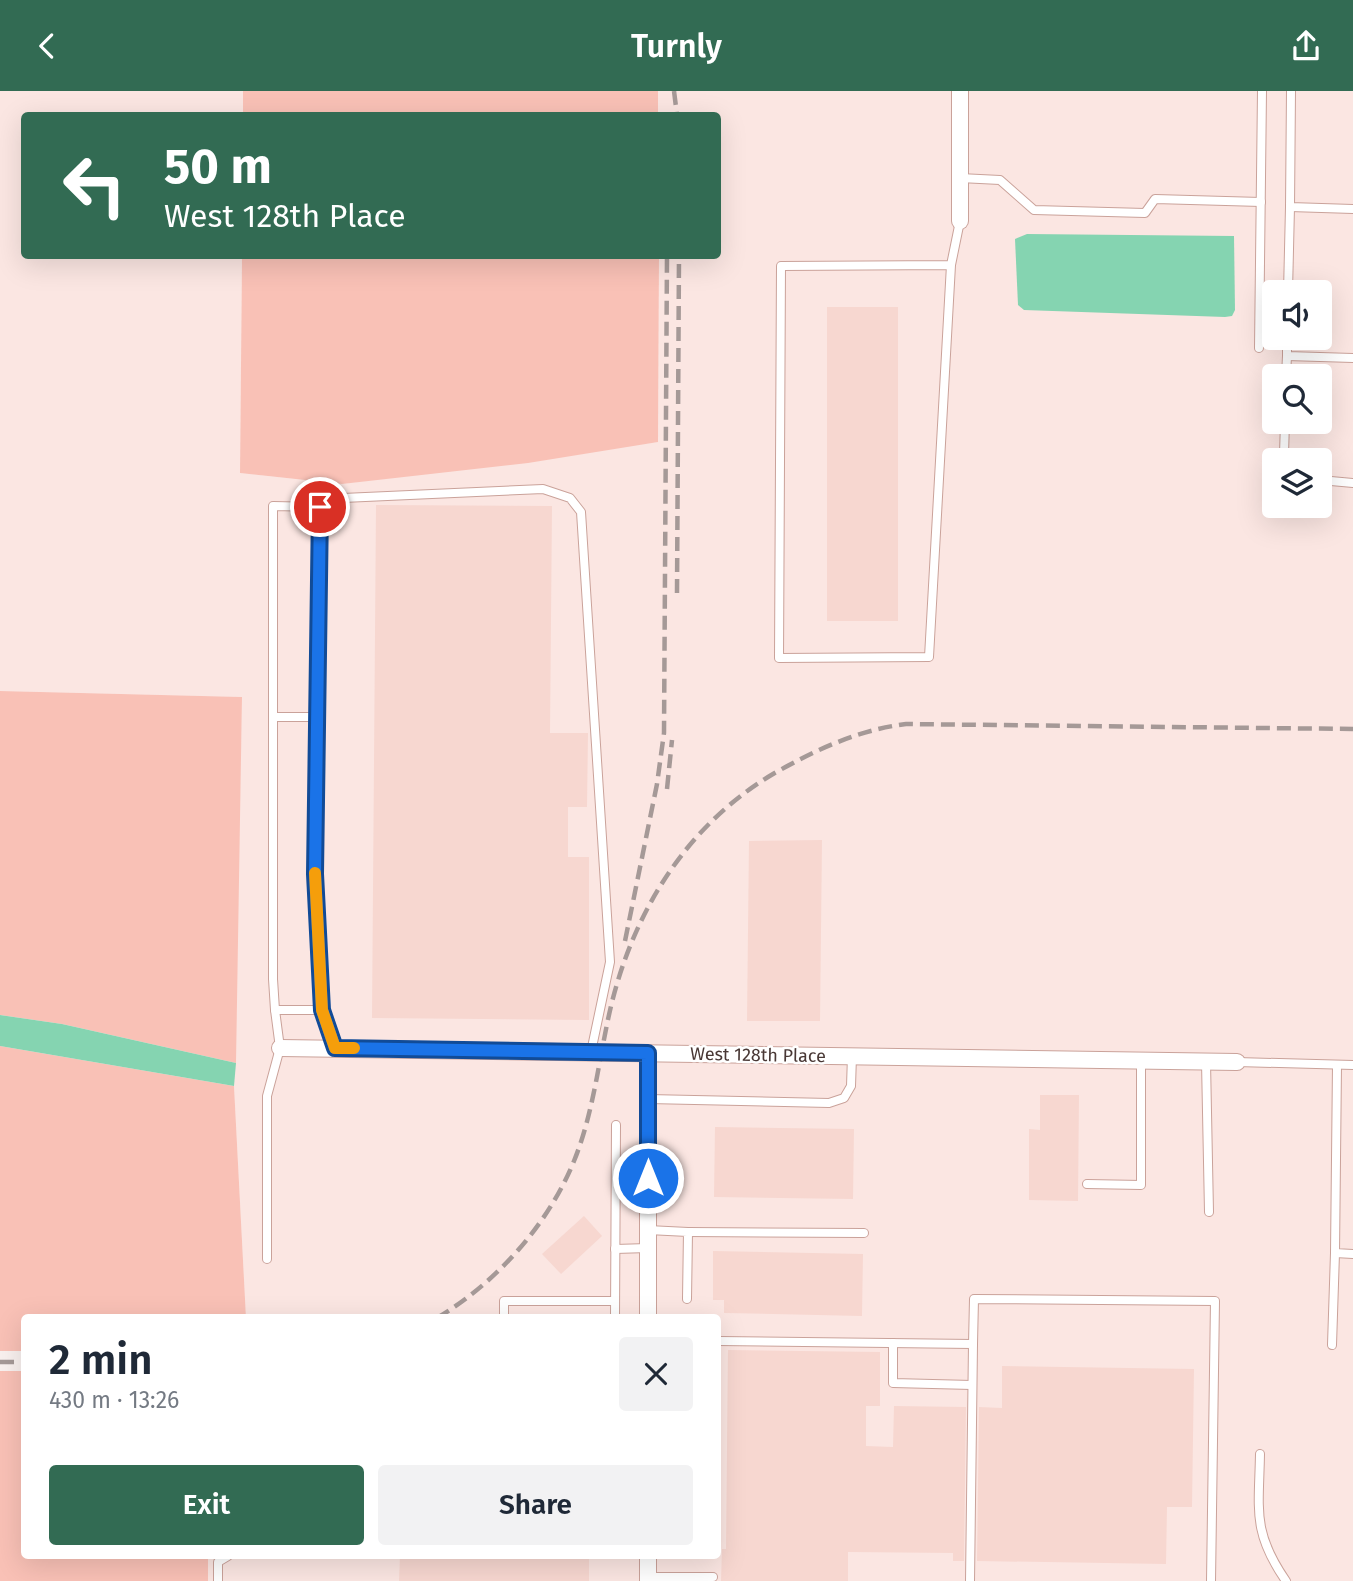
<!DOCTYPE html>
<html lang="en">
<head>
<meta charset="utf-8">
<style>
	:root { --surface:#fff; --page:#f2f2f3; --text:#1f2937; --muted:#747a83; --accent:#326b53 }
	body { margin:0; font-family:"Fira Sans",sans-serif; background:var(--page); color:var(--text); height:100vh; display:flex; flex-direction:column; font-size:26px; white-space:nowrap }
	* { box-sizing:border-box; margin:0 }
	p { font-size:23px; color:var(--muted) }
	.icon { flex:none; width:38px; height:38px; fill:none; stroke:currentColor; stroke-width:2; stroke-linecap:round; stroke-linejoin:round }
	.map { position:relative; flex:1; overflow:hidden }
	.sheet { position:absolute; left:21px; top:1223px; width:700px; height:245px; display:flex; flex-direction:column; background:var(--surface); border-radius:7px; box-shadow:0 7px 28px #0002 }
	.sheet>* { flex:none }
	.hud { position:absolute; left:21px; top:21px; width:700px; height:147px; border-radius:7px; box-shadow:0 7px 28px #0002; background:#326b53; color:#fff; overflow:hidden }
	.buttons { position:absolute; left:1262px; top:189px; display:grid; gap:14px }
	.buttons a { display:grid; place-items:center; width:70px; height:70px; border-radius:7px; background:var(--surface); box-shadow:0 7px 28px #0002; font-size:35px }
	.pin { position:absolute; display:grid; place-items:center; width:60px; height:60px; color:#fff; margin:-30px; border:4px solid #fff; border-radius:50%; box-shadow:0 2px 7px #0007 }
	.me { position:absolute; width:77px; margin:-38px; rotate:0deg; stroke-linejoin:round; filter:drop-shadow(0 0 5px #0008) }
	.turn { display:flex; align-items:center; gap:24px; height:147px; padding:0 28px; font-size:32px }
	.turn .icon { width:91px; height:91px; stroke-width:2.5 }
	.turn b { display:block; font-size:49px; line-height:60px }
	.round { display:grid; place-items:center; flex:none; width:74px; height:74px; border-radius:7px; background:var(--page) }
	.head { display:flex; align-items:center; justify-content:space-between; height:119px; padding:0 28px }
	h1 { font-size:42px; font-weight:600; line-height:52px }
	.button { display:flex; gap:14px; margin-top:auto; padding:14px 28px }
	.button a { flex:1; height:80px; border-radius:7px; background:var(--accent); color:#fff; font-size:28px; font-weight:600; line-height:80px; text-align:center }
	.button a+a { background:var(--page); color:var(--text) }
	header { display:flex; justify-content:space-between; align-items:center; height:91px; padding:0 28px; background:var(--accent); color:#fff; font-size:32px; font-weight:600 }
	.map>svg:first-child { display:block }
	.built { fill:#fbe6e2; fill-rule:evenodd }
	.green { fill:#f9c1b6 }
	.water { fill:#85d4b1 }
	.building { fill:#f7d7d0 }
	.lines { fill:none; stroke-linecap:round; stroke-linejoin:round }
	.lane-casing { stroke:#caa29a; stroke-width:10 }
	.street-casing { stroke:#caa29a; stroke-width:18 }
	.lane { stroke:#fff; stroke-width:8 }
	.street { stroke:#fff; stroke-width:16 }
	.rail { stroke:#a59997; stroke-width:4.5; stroke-dasharray:14 7; stroke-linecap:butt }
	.route-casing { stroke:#114b97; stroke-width:18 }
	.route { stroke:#1a73e8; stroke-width:12 }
	.slow { stroke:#f59e0b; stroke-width:12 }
	.labels { text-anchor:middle; stroke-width:5; stroke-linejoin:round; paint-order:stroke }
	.street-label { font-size:18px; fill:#493835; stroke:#fff }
</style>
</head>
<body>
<header><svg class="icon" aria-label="back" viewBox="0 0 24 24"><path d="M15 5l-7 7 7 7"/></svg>Turnly<svg class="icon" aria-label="share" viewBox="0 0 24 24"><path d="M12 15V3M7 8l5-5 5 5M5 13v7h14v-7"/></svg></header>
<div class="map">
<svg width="1353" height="1490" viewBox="0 0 1353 1490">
	<rect width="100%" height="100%" fill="#f9f1ef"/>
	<path class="built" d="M0 0H243V24H24V164L242 165 240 382 342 393 658 351 659 165 718 164V24H658V0H1353V1490H208V1465H718V1227H246L234 995 242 606 0 600ZM1274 201H1320V247H1274ZM1274 285H1320V331H1274ZM1274 369H1320V415H1274Z"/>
	<g class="green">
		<rect x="243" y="0" width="415" height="24"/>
		<polygon points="242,165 659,165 658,351 528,372 342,393 240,382"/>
		<polygon points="0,600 242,606 236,972 62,933 0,924"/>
		<polygon points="0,955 234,995 246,1227 24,1227 24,1260 0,1260"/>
		<polygon points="0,1280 24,1280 24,1465 208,1465 208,1490 0,1490"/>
	</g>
	<g class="water">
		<polygon points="1027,143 1234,145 1235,219 1232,225 1225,226 1024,219 1018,214 1015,148"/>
		<polygon points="0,924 62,933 236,972 234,995 0,955"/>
	</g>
	<g class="building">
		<rect x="827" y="216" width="71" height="314"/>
		<polygon points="376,414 552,415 550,642 588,642 587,716 568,716 568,766 589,766 589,929 372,927"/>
		<polygon points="822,749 820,930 747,930 749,750"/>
		<polygon points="1040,1004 1079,1004 1078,1110 1029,1109 1029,1038 1040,1039"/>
		<polygon points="715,1036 854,1038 853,1108 714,1106"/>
		<polygon points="584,1125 602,1145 561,1183 542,1163"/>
		<polygon points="713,1160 863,1163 862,1225 724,1222 724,1209 713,1209"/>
		<polygon points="728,1259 880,1261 880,1315 866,1315 866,1355 893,1356 894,1315 966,1316 964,1470 953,1470 953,1462 848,1461 848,1490 721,1490 722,1458 726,1458"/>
		<polygon points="1002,1275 1194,1278 1192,1416 1167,1416 1166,1473 977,1470 979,1316 1002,1317"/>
		<polygon points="400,1465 589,1465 589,1490 399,1490"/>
	</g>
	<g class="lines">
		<g class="lane-casing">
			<g id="lane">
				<polyline points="1291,0 1290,116 1353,118"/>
				<polyline points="960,87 1000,89 1034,119 1145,122 1155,108 1261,111"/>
				<polyline points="951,174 781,175 779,567 929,566 951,174 960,130"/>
				<polyline points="1288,201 1290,116"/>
				<polyline points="1287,247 1287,265 1353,267"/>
				<polyline points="1259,257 1262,0"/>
				<polyline points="1286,285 1287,265"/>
				<polyline points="1285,331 1284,363 1288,369"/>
				<polyline points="1320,389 1353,392"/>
				<polyline points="320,416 315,783 322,919"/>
				<polyline points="274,626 317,626"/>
				<polyline points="275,919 273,888 273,415 320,416 343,407 543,398 570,407 581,421 610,871 591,961"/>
				<polyline points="1206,971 1209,1121"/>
				<polyline points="1237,971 1353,974"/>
				<polyline points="1337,974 1335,1162 1353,1163"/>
				<polyline points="648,1008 829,1012 844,1007 851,995 852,965"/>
				<polyline points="1087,1093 1141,1094 1141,970"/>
				<polyline points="648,1139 688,1141 687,1208"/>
				<polyline points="688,1141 864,1142"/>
				<polyline points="615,1158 648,1157"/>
				<polyline points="267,1168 267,1005 280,957 275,919 322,919 336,957"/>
				<polyline points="504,1227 504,1210 615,1210"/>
				<polyline points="615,1227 616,1034"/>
				<polyline points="718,1250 973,1253 970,1490"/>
				<polyline points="893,1252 893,1292 972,1294"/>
				<polyline points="973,1253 974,1208 1215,1210 1211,1490"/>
				<polyline points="1332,1254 1335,1162"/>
				<path d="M1260 1363C1259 1419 1252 1441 1286 1490"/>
				<polyline points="648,1486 713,1486"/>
				<polyline points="218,1490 218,1471 228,1465"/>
			</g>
		</g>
		<g class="street-casing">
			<g id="street">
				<polyline points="960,130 960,0"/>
				<polyline points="280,957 1237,971"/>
				<polyline points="648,1227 648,962"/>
				<polyline points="648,1490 648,1465"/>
			</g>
		</g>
		<use href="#lane" class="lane"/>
		<use href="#street" class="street"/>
		<g class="rail">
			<polyline points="674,0 677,24"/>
			<polyline points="677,502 679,164"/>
			<polyline points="667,698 672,649"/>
			<polyline points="625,850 657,693 664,642 667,164"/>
			<path d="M437 1227C496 1192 548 1134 574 1070 594 1021 599 966 611 915 634 820 687 734 773 683 815 659 858 639 906 633L1353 638"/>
			<polyline points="0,1271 24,1271"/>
		</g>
	</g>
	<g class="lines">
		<g class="route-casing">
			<polyline id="route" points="320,416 315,783 322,919 335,957 648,962 648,1087"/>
		</g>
		<use href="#route" class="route"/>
		<polyline class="slow" points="315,782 322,919 335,957 354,957"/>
	</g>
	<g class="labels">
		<g class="street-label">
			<text transform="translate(758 964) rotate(1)" y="6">West 128th Place</text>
		</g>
	</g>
</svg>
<div class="buttons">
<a><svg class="icon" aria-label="sound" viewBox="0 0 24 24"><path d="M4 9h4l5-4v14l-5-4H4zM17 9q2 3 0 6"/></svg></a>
<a><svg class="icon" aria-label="search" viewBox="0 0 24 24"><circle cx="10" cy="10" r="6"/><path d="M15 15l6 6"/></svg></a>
<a><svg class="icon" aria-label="layers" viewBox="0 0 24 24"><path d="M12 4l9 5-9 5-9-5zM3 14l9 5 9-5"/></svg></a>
</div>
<div class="pin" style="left:320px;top:416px;background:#d93025"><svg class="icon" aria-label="arrive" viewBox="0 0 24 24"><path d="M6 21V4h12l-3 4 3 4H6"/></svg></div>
<svg class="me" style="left:648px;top:1087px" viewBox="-20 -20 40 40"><circle r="17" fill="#1a73e8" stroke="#fff" stroke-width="3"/><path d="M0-11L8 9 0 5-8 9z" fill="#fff"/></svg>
<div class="hud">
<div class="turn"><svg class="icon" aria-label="left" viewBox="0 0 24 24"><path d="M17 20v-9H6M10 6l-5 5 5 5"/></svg><div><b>50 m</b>West 128th Place</div></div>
</div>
<section class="sheet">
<div class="head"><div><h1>2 min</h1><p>430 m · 13:26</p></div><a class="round"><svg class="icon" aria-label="close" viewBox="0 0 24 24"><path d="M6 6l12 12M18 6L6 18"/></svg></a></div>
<div class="button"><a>Exit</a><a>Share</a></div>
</section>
</div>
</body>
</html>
